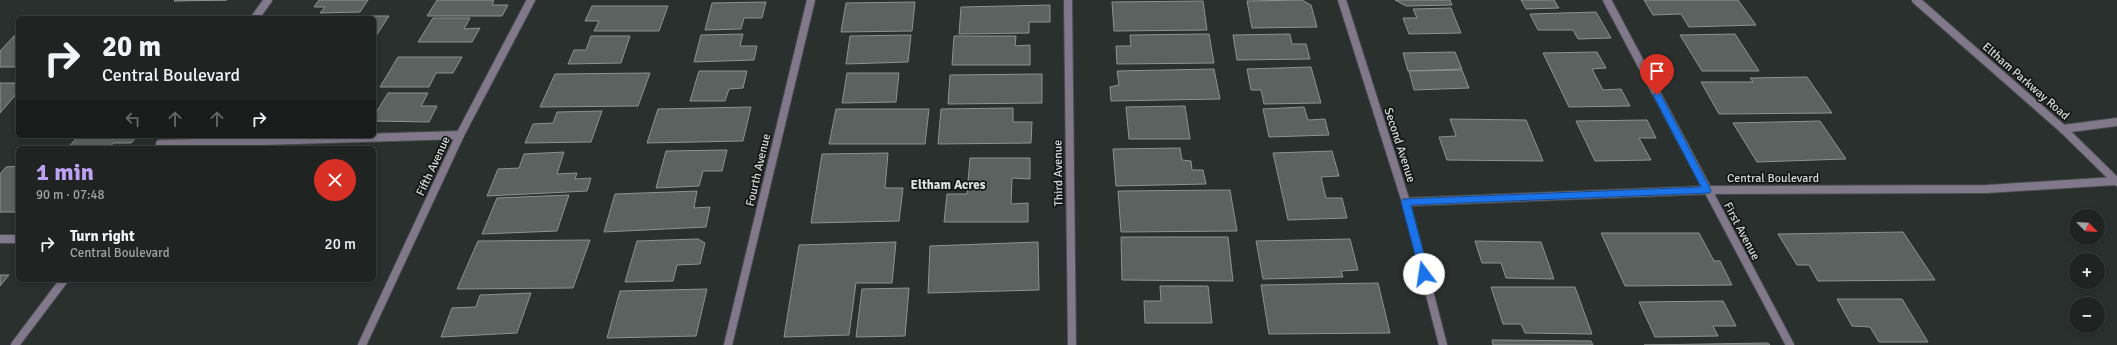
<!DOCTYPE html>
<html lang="en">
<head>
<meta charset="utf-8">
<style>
	:root { --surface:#1f2422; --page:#272c2a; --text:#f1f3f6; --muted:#a1a4a5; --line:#3c4140; --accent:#bca0f2 }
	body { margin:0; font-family:Signika,sans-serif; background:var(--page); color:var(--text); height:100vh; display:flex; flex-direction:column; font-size:15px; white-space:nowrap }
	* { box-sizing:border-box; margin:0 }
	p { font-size:13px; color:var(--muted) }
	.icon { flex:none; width:22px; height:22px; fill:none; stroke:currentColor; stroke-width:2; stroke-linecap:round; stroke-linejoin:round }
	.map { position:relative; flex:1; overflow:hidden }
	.sheet { position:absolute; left:16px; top:146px; width:360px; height:136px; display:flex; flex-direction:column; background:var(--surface); border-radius:6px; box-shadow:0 2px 6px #0003,0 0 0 1px var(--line) }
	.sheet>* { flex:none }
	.hud { position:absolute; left:16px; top:16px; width:360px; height:122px; border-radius:6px; box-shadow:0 2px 6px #0003,0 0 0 1px var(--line); background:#1f2422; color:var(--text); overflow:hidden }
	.needle { width:26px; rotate:115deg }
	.tools { position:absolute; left:2069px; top:209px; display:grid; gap:8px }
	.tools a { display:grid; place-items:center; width:36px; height:36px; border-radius:50%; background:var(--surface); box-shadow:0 2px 6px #0003,0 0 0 1px var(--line); font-size:20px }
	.pin { position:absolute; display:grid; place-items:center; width:34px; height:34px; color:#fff; margin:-41px -17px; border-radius:50% 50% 50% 0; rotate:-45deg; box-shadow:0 0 4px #0007 }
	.pin .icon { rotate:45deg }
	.me { position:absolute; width:44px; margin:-22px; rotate:346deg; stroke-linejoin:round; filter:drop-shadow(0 0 3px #0008) }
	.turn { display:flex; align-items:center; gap:14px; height:84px; padding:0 20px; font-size:18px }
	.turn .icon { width:52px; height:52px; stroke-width:2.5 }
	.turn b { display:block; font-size:28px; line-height:34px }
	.lanes { display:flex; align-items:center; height:38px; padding:0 20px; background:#0003; justify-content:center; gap:20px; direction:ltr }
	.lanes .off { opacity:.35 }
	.round { display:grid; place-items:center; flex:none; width:42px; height:42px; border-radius:21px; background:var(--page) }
	.head { display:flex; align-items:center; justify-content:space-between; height:68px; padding:0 20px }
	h1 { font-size:24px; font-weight:700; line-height:30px; color:var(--accent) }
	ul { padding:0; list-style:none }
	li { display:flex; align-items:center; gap:12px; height:60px; padding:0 20px }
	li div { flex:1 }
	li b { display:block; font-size:15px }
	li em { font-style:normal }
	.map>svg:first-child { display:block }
	.building { fill:#5b6361; stroke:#8b9491 }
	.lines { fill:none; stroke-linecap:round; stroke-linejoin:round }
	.minor-casing { stroke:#444b49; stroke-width:10 }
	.tertiary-casing { stroke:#444b49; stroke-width:10 }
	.minor { stroke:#82788c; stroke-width:8 }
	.tertiary { stroke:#82788c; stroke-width:8 }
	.route { fill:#1a73e8; stroke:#114b97 }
	.labels { text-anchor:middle; stroke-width:3.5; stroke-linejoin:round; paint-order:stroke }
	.street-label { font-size:12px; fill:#d4d9d7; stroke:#141716 }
	.neighbourhood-label { font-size:13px; font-weight:bold; fill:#d9e3e0; stroke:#141716 }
</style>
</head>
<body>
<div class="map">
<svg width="2117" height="345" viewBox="0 0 2117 345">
	<rect width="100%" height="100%" fill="#29302e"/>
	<g class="building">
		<polygon points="175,0 227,0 174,1"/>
		<polygon points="319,0 368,0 360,12 320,13 325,7 314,7"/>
		<polygon points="437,0 494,0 492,5 508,5 502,16 427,16"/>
		<polygon points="1302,0 1311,5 1317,27 1252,28 1247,1"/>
		<polygon points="1395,0 1450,0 1452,5 1406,6"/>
		<polygon points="1521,0 1554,0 1559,8 1526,9"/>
		<polygon points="1644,0 1738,0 1756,25 1689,27 1681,14 1653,15"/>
		<polygon points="1203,1 1207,30 1114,31 1112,2"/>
		<polygon points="766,2 762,18 744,18 741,29 705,30 712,3"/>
		<polygon points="915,2 912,31 841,32 846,3"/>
		<polygon points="1050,5 1050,22 1029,22 1029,33 959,34 961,7"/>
		<polygon points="592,6 668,6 659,31 594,31 599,21 585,21"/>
		<polygon points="1451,8 1461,33 1409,34 1403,18 1417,18 1413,9"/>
		<polygon points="1596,12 1611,38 1578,39 1573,30 1538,30 1530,14"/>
		<polygon points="34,16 91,17 32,18"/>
		<polygon points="285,16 389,16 374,39 374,18 284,18"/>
		<polygon points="162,17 214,17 161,18"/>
		<polygon points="433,18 470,18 464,29 480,28 472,42 418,42"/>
		<polygon points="18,32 18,67 0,67 0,51"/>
		<polygon points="743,34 740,46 757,46 754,60 694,62 701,35"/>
		<polygon points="1209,34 1214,63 1117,64 1116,46 1131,46 1130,35"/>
		<polygon points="1290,34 1292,44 1306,44 1310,59 1237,60 1233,35"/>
		<polygon points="1735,34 1759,71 1702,71 1680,35"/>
		<polygon points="911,35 908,62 846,64 850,36"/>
		<polygon points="591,36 630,36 621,63 568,64 574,50 586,50"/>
		<polygon points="954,36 1016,36 1015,46 1030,45 1030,65 952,65"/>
		<polygon points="1455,52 1462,69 1408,71 1403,53"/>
		<polygon points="1597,52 1606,68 1592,69 1603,90 1621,89 1630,106 1569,107 1543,53"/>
		<polygon points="398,57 462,57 453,73 436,73 429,87 380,87"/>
		<polygon points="1311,67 1321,103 1264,104 1261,90 1251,90 1247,69"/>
		<polygon points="1214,69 1220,99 1111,101 1110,87 1119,85 1117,71"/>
		<polygon points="1462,70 1469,88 1414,90 1409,71"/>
		<polygon points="699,71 747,71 743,88 729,89 725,101 690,101"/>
		<polygon points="650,73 638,106 540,107 555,74"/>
		<polygon points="847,73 899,73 896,102 842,103"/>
		<polygon points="1042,74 1042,103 948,104 950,75"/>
		<polygon points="1807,77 1832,113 1719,114 1701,82 1753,82 1750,78"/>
		<polygon points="0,83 18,83 18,92 0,113"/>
		<polygon points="388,93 428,93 421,106 437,106 429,122 374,121 374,116"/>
		<polygon points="1185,106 1190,139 1129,139 1126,107"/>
		<polygon points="751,107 743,141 647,143 658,109"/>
		<polygon points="1304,107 1308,120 1325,119 1329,135 1269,137 1263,109"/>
		<polygon points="1013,108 1013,122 1032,122 1031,143 938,144 941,109"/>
		<polygon points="836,109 929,109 925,144 829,144"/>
		<polygon points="602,111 591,142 525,143 533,124 553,123 557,112"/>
		<polygon points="1450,119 1526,120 1543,161 1447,160 1439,137 1456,136"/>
		<polygon points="1647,120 1656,138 1639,138 1651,160 1595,161 1576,121"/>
		<polygon points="1820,121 1846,159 1757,162 1733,123"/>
		<polygon points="78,136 137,136 131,143 113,143 110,148 68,148"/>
		<polygon points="1180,148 1182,160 1191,161 1192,170 1203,170 1206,184 1116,186 1113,149"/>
		<polygon points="727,150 722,171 703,171 699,186 656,188 666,151"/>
		<polygon points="1332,151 1339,176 1321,177 1326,198 1342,198 1347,218 1288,220 1273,153"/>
		<polygon points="564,152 557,174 577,173 575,179 591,178 587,191 487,196 498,169 519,168 524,154"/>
		<polygon points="888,153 885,188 903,188 899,221 811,223 822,154"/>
		<polygon points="970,158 1030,158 1030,179 1012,178 1011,204 1028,203 1028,222 944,222 947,194 967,194"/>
		<polygon points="18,166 18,212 0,212 0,174 6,167"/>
		<polygon points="1230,190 1237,231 1121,232 1118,191"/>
		<polygon points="697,191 694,208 710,207 706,227 604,232 615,194"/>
		<polygon points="569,195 557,231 482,234 497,198"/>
		<polygon points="1903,232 1935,280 1818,281 1809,265 1797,265 1778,234"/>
		<polygon points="1601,233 1699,233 1714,261 1720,261 1732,285 1625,286"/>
		<polygon points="1121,237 1228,237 1233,281 1122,280"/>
		<polygon points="698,239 705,243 700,264 677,265 673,281 625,282 637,241"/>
		<polygon points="1350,239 1358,270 1341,271 1343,277 1263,279 1256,241"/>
		<polygon points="590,240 573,288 457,289 478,241"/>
		<polygon points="1475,241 1541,242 1554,279 1506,278 1501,263 1482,263"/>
		<polygon points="896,242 892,283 856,283 849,335 784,337 799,245"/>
		<polygon points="1038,242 1039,290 928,293 930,246"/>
		<polygon points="0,275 9,275 0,286"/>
		<polygon points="1378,283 1390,333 1269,334 1261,285"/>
		<polygon points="1160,286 1208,286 1212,323 1145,323 1144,301 1161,301"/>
		<polygon points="1491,287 1575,287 1592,334 1525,333 1521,324 1503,324"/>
		<polygon points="909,288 905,336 856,337 862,289"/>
		<polygon points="707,289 696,336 607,338 620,291"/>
		<polygon points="531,293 517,333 441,337 452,308 476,307 480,295"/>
		<polygon points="1837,299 1902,299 1928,342 1879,342 1870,327 1852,326"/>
		<polygon points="1723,301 1736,326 1713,326 1718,336 1655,337 1639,302"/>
		<polygon points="1492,340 1591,341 1593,345 1493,345"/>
		<polygon points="1768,343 1770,345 1644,345"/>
	</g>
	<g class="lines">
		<g class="minor-casing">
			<g id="minor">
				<polyline points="1068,0 1072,345"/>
				<polyline points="1342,0 1406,202 1443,345"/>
				<polyline points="1607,0 1790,345"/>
				<polyline points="255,18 268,0"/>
				<polyline points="2063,129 2117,122"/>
				<polyline points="160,144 460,135"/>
				<polyline points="1406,202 1707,190 1987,189 2115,181"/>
				<polyline points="0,239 18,239"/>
				<polyline points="15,345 64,280"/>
				<polyline points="362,345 460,135 531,0"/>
				<polyline points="728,345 811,0"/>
			</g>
		</g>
		<g class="tertiary-casing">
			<polyline id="tertiary" points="1916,0 2063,129 2117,182"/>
		</g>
		<use href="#minor" class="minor"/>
		<use href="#tertiary" class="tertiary"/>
	</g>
	<polygon class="route" points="1657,92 1661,95 1711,190 1710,193 1411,205 1429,274 1424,277 1421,276 1401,202 1403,199 1701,187 1653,95"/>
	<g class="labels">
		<g class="street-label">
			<text transform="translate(2026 81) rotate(41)" y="4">Eltham Parkway Road</text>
			<text transform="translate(1400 145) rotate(72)" y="4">Second Avenue</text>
			<text transform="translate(433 166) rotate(-65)" y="4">Fifth Avenue</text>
			<text transform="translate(758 170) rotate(-77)" y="4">Fourth Avenue</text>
			<text transform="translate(1058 173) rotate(-91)" y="4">Third Avenue</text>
			<text x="1773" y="182">Central Boulevard</text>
			<text transform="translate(1742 231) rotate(62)" y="4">First Avenue</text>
		</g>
		<g class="neighbourhood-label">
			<text x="948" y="189">Eltham Acres</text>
		</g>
	</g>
</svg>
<div class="tools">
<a><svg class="needle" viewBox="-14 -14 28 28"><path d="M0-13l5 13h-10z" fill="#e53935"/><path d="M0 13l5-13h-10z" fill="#a1a4a5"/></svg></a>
<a>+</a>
<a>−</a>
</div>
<div class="pin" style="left:1657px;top:95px;background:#d93025"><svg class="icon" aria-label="arrive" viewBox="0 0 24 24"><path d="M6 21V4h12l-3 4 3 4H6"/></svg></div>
<svg class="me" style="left:1424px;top:274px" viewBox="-20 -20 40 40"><circle r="19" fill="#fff"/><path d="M0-13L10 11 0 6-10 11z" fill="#1a73e8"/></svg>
<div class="hud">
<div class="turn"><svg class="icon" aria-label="right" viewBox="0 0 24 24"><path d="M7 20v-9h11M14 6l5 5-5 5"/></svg><div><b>20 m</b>Central Boulevard</div></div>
<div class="lanes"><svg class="icon off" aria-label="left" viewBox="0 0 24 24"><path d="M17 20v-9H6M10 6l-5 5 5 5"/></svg><svg class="icon off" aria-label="ahead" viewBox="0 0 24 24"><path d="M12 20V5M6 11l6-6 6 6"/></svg><svg class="icon off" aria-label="ahead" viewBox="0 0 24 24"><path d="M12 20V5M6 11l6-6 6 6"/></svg><svg class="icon" aria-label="right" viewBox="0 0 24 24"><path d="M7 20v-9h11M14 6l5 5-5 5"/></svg></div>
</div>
<section class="sheet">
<div class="head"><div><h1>1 min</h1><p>90 m · 07:48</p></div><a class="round" style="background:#d93025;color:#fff"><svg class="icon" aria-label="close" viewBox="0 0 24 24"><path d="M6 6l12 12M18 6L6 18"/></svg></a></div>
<ul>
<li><svg class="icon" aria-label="right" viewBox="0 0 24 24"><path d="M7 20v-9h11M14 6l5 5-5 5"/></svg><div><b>Turn right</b><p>Central Boulevard</p></div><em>20 m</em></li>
</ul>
</section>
</div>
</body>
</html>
